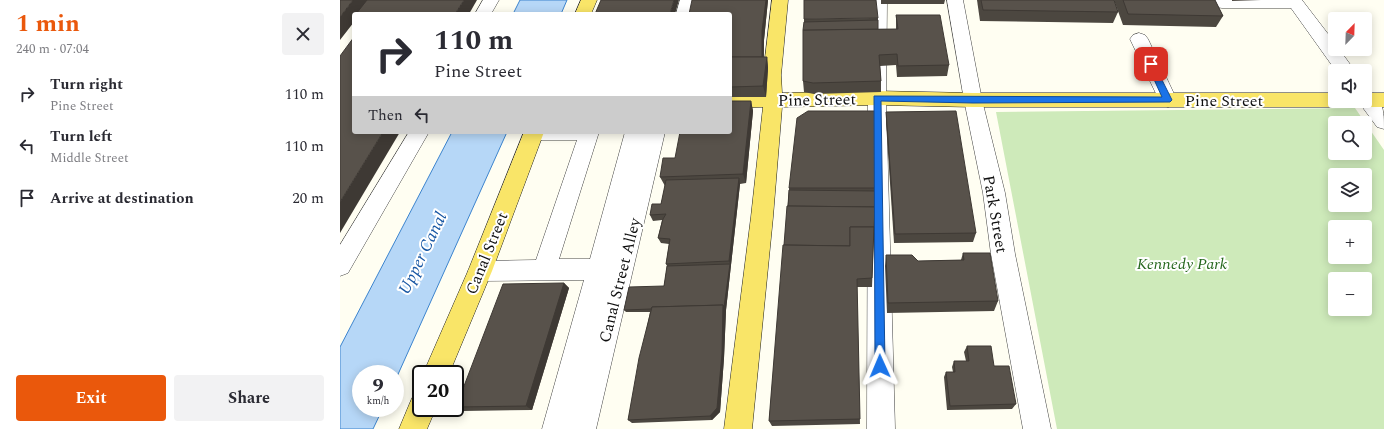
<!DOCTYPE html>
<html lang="en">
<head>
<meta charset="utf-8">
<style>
	:root { --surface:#fff; --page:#f2f2f3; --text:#2b2b33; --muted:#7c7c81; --accent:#ea580c }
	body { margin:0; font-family:Spectral,serif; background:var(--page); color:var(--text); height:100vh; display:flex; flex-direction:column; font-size:15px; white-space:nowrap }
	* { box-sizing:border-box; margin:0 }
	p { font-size:13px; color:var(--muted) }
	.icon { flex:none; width:22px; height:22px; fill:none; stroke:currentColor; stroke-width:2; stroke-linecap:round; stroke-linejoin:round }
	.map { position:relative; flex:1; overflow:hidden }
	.drawer { display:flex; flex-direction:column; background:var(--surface); width:340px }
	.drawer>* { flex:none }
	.banner { position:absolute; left:12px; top:12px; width:380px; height:122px; border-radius:4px; box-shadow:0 2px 10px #0003; background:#fff; color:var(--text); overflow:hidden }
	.needle { width:26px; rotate:23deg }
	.controls { position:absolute; left:988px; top:12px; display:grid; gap:8px }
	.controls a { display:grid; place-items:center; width:44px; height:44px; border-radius:4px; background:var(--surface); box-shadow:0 2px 10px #0003; font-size:20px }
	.speed { position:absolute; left:12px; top:365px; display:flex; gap:8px; font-size:20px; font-weight:700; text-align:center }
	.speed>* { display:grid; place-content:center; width:52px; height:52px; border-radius:50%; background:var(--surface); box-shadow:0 2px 10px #0003; line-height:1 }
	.speed small { font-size:10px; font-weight:400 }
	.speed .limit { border:2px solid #111; border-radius:6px; background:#fff; color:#111 }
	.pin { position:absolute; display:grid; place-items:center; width:34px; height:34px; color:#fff; margin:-17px; border-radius:8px; box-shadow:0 2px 6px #0006 }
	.me { position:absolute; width:44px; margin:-22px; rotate:359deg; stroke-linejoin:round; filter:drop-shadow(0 0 3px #0008) }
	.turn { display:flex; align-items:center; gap:14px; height:84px; padding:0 16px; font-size:18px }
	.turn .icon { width:52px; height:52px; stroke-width:2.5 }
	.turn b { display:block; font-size:28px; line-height:34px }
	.then { display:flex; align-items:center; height:38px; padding:0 16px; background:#0003; gap:8px; font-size:15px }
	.round { display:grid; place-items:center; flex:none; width:42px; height:42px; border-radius:4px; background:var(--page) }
	.summary { display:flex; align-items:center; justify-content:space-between; height:68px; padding:0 16px }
	h1 { font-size:24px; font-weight:700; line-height:30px; color:var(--accent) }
	.button { display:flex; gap:8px; margin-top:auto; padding:8px 16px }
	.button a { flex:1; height:46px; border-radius:4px; background:var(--accent); color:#fff; font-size:16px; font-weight:700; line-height:46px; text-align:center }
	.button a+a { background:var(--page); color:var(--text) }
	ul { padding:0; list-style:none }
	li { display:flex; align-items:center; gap:12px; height:52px; padding:0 16px }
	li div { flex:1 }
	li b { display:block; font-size:15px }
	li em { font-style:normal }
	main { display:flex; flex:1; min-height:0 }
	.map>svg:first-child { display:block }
	.green { fill:#ceeaba; fill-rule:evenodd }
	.water { fill:#b6d7f7; stroke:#3c84ce }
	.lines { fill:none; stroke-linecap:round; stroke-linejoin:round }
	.minor-casing { stroke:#424242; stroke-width:1 }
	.major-casing { stroke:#202020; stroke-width:1 }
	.minor { fill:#fff; fill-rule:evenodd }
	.major { fill:#f9e568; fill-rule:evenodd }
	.wall { fill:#4c4740 }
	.shaded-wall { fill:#3e3934 }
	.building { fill:#58524b; stroke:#3e3934 }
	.route { fill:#1a73e8; stroke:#114b97 }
	.labels { text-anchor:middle; stroke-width:4; stroke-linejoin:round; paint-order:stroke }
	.street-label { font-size:16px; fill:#0f0f0f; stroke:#fff }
	.park-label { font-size:16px; font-style:italic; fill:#26681e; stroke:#fff }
	.water-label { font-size:17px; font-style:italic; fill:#1756a3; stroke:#fff }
</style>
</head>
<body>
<main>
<section class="drawer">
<div class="summary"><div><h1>1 min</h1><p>240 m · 07:04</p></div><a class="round"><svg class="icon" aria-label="close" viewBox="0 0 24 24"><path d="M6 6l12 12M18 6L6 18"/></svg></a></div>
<ul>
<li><svg class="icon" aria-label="right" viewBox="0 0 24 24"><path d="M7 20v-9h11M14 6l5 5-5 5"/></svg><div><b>Turn right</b><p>Pine Street</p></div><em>110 m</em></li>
<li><svg class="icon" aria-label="left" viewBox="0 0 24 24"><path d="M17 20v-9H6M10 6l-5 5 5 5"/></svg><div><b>Turn left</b><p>Middle Street</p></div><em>110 m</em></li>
<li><svg class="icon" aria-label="arrive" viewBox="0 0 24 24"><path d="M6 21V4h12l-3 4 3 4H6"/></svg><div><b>Arrive at destination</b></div><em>20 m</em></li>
</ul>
<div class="button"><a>Exit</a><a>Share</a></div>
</section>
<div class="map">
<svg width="1044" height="429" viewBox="0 0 1044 429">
	<rect width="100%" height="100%" fill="#fffef2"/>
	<path class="green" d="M1015 108 1044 150V429H717L656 112ZM995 123H1025V153H995ZM995 175H1025V205H995ZM995 227H1025V257H995ZM995 279H1025V309H995Z"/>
	<g class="water">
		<polygon points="180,0 227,0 221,14 173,14"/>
		<polygon points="112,132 167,132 55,381 55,374 21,374 21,408 43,408 33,429 0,429 0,347"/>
	</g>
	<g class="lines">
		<g class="minor-casing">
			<g id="minor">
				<polygon points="143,0 159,0 151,14 135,14"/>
				<polygon points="340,0 356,0 352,14 336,14"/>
				<polygon points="531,0 547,0 546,98 555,429 527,429 528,98"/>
				<polygon points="607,0 623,0 642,100 665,193 675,254 711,429 683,429 651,254 643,193 624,100"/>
				<polygon points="872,0 962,0 995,43 995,49 999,49 1015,71 996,71 951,8 882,8 876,7"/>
				<polygon points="799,33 805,35 808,39 837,100 835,105 828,107 821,105 819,100 790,39 793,35"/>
				<path d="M1025 89C1044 95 1044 113 1044 129L1037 127 1018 101H1025Z"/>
				<polygon points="69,132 89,132 8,273 0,276 0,245"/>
				<polygon points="185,132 259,132 219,259 250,259 285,132 305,132 298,159 305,132 325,132 256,429 202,429 244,280 140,281 132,278 128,271 132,264 140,261 196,260 237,140 194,140 187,138"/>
			</g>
		</g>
		<g class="major-casing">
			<g id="major">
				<polygon points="241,0 257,0 251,14 235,14"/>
				<polygon points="432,0 448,0 441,75 442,93 537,91 633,93 995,93 995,101 1004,101 1002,105 995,107 633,107 537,105 442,107 433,217 412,429 384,429 411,217 423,107 390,108 390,94 423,94 423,75"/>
				<polygon points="1025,93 1044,93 1044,107 1025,107 1018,105 1016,101 1025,101"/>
				<polygon points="184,132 204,132 152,271 109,374 83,374 128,271"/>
				<polygon points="81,395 81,408 96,408 87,429 59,429 72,398"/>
			</g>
		</g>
		<use href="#minor" class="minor"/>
		<use href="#major" class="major"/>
	</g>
	<g class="wall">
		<polygon points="352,0 428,0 424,40 424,57 427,57 428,68 426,97 390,97 390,14"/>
		<polygon points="541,0 605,0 604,4 541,4"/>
		<polygon points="637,0 774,0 778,12 773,23 640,21"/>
		<polygon points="774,0 875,0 883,16 876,27 783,25"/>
		<polygon points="892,0 921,0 892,1"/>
		<polygon points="556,15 609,65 607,76 557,77 556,65 540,66 541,81 541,92 474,94 464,92 463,81 464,19 538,18 538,29 556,29"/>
		<polygon points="411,101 413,111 406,183 400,184 386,310 384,358 380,412 372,420 292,423 288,420 310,312 286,312 284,310 324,286 327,266 326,264 329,244 321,243 318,238 322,220 313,221 310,215 321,204 325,186 320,177 335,158"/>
		<polygon points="536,111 535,191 535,207 532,287 517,287 520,424 432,426 429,421 449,190 449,188"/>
		<polygon points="546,112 636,233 633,242 554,243 546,123"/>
		<polygon points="623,253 658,301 654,311 547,313 545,266 546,255 578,261 621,260"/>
		<polygon points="224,283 229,288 192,410 123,411 116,407"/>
		<polygon points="627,346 654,366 676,404 672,409 607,410 604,377 606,372 613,372 612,367 614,361 626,361 624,352"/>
	</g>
	<g class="shaded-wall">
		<polygon points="13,0 31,0 20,14 14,14 14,18 13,18 14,19 14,22 0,40 0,17"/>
		<polygon points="124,0 137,0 129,14 115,14"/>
		<polygon points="334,0 339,0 335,14 330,14"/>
		<polygon points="426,0 428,0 424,40 423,67 422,58 422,31"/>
		<polygon points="427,57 428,68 426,97 423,86"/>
		<polygon points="411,101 413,111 406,183 403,174"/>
		<polygon points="43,132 60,132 0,233 0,202"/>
		<polygon points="399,178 400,184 386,310 384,358 380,412 372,420 370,416 383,305 390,264 389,261"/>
		<polygon points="224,283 229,288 192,410 186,406"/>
	</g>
	<g class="building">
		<polygon points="0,0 13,0 0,17"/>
		<polygon points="27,0 124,0 115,14 16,14"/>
		<polygon points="261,0 334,0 330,14 255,14"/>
		<polygon points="352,0 426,0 422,31 422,57 390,57 390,14 349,14"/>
		<polygon points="464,0 536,0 538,18 464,19"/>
		<polygon points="641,0 774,0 778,12 643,10"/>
		<polygon points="783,0 875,0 883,16 788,14"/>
		<polygon points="556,15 600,15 609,65 558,66 557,54 539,55 541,81 473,83 463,81 463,30 558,29"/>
		<polygon points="538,20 538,29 463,30 464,22"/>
		<polygon points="14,37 14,132 43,132 0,202 0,56"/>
		<polygon points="390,57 427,57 423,86 390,87"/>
		<polygon points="390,101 411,101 403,174 320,177 323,158 335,158 340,132 390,132"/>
		<polygon points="468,111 536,111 535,188 449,188 457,118"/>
		<polygon points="616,111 636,233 555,234 546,112"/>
		<polygon points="399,178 389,261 326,264 330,239 318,238 323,219 326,214 310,215 312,204 321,204 326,180"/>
		<polygon points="449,190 535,191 535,207 448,206"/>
		<polygon points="447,206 535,207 534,229 534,227 510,227 510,246 444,245"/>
		<polygon points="510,227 534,227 532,278 517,279 520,419 429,421 443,245 510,246"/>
		<polygon points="623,253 650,253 658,301 548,303 546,255 572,255 578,261 624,260"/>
		<polygon points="390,264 384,307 383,305 312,307 311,309 284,310 289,287 324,286 327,266"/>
		<polygon points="224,283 186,406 116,407 163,284"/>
		<polygon points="383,305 382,354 377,408 370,416 288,420 299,358 312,307"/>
		<polygon points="627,346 651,346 654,366 669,366 676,404 610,406 606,372 615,372 614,361 629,361"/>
	</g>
	<polygon class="route" points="811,61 814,64 832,100 830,102 633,103 541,101 545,366 544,370 540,371 536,370 535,366 534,96 822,97 807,64"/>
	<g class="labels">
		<g class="street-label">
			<text transform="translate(477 99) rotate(-1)" y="6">Pine Street</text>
			<text x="884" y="106">Pine Street</text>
			<text transform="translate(656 214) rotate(80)" y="6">Park Street</text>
			<text transform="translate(146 253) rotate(-68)" y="6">Canal Street</text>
			<text transform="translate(279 280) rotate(-76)" y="6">Canal Street Alley</text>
		</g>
		<g class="park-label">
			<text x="842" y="269">Kennedy Park</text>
		</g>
		<g class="water-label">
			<text transform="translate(82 253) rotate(-64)" y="6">Upper Canal</text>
		</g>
	</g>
</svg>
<div class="controls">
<a><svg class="needle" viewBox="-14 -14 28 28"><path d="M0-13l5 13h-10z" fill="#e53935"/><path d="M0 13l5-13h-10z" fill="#7c7c81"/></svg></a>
<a><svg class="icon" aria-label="sound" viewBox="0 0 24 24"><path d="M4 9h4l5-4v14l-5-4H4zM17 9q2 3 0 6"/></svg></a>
<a><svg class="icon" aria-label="search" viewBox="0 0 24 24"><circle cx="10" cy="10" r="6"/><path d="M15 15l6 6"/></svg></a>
<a><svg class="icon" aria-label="layers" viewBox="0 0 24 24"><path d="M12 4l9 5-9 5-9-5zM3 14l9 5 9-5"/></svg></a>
<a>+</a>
<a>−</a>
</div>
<div class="speed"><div>9<small>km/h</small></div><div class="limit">20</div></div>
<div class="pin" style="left:811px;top:64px;background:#d93025"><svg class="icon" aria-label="arrive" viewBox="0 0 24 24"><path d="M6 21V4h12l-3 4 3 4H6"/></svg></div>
<svg class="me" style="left:540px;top:366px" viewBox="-20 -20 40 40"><path d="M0-17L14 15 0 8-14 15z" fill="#1a73e8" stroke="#fff" stroke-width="4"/></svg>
<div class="banner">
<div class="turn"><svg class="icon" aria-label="right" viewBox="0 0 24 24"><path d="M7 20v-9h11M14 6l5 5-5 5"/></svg><div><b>110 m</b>Pine Street</div></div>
<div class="then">Then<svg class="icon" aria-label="left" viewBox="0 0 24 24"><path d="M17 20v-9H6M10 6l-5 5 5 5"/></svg></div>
</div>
</div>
</main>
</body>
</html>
